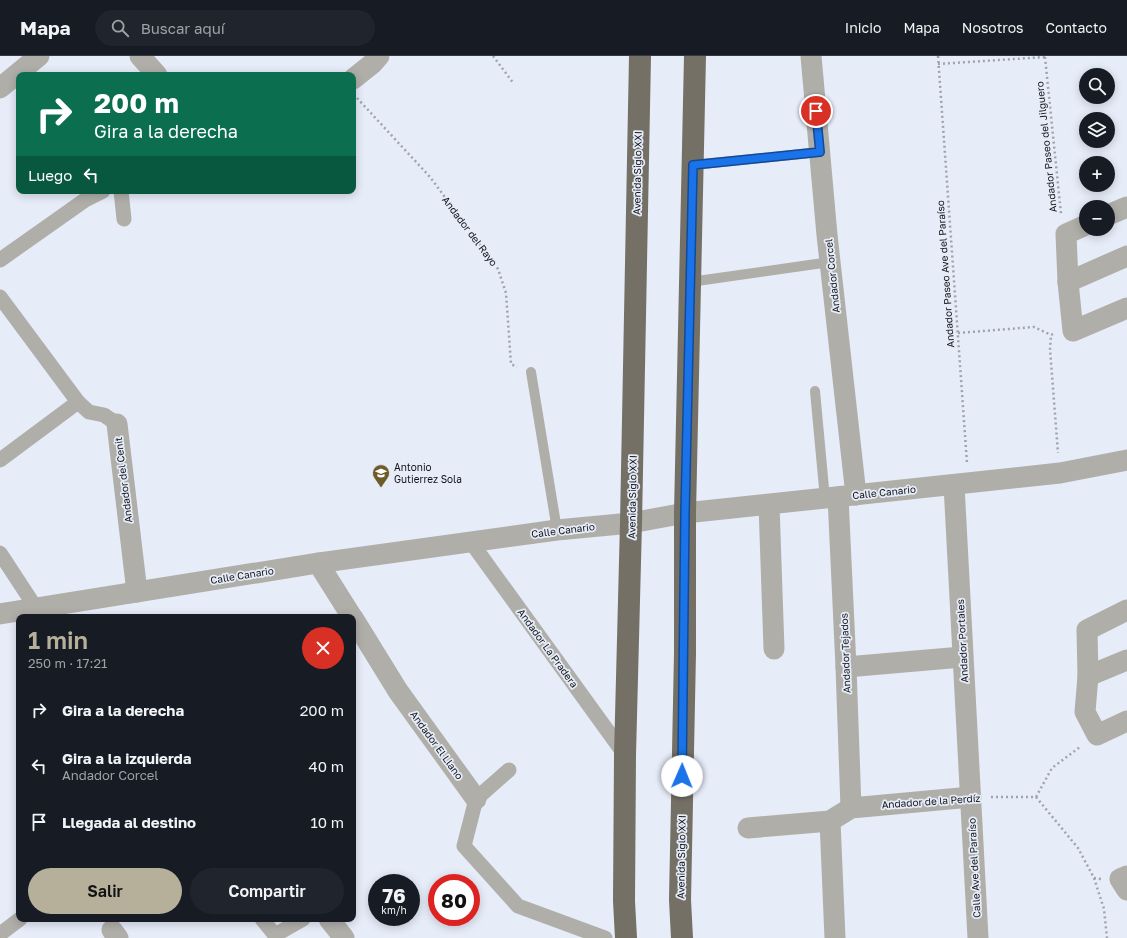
<!DOCTYPE html>
<html lang="es">
<head>
<meta charset="utf-8">
<style>
	:root { --surface:#171b24; --page:#20242c; --text:#f1f3f6; --muted:#9ea1a6; --line:#363941; --accent:#b6af9a }
	body { margin:0; font-family:"Golos Text",sans-serif; background:var(--page); color:var(--text); height:100vh; display:flex; flex-direction:column; font-size:15px; white-space:nowrap }
	* { box-sizing:border-box; margin:0 }
	p { font-size:13px; color:var(--muted) }
	.icon { flex:none; width:22px; height:22px; fill:none; stroke:currentColor; stroke-width:2; stroke-linecap:round; stroke-linejoin:round }
	.map { position:relative; flex:1; overflow:hidden }
	.sheet { position:absolute; left:16px; top:558px; width:340px; height:308px; display:flex; flex-direction:column; background:var(--surface); border-radius:8px; box-shadow:0 2px 10px #0003 }
	.sheet>* { flex:none }
	.hud { position:absolute; left:16px; top:16px; width:340px; height:122px; border-radius:8px; box-shadow:0 2px 10px #0003; background:#0b6e4f; color:#fff; overflow:hidden }
	.fabs { position:absolute; left:1079px; top:12px; display:grid; gap:8px }
	.fabs a { display:grid; place-items:center; width:36px; height:36px; border-radius:50%; background:var(--surface); box-shadow:0 2px 10px #0003; font-size:20px }
	.speed { position:absolute; left:368px; top:818px; display:flex; gap:8px; font-size:20px; font-weight:700; text-align:center }
	.speed>* { display:grid; place-content:center; width:52px; height:52px; border-radius:50%; background:var(--surface); box-shadow:0 2px 10px #0003; line-height:1 }
	.speed small { font-size:10px; font-weight:400 }
	.speed .limit { border:6px solid #d22; background:#fff; color:#111 }
	.pin { position:absolute; display:grid; place-items:center; width:34px; height:34px; color:#fff; margin:-17px; border:2px solid #fff; border-radius:50%; box-shadow:0 1px 4px #0007 }
	.me { position:absolute; width:44px; margin:-22px; rotate:1deg; stroke-linejoin:round; filter:drop-shadow(0 0 3px #0008) }
	.turn { display:flex; align-items:center; gap:14px; height:84px; padding:0 12px; font-size:18px }
	.turn .icon { width:52px; height:52px; stroke-width:2.5 }
	.turn b { display:block; font-size:28px; line-height:34px }
	.then { display:flex; align-items:center; height:38px; padding:0 12px; background:#0003; gap:8px; font-size:15px }
	.round { display:grid; place-items:center; flex:none; width:42px; height:42px; border-radius:21px; background:var(--page) }
	.headline { display:flex; align-items:center; justify-content:space-between; height:68px; padding:0 12px }
	h1 { font-size:24px; font-weight:600; line-height:30px; color:var(--accent) }
	.button { display:flex; gap:8px; margin-top:auto; padding:8px 12px }
	.button a { flex:1; height:46px; border-radius:24px; background:var(--accent); color:#111; font-size:16px; font-weight:600; line-height:46px; text-align:center }
	.button a+a { background:var(--page); color:var(--text) }
	ul { padding:0; list-style:none }
	li { display:flex; align-items:center; gap:12px; height:56px; padding:0 12px }
	li div { flex:1 }
	li b { display:block; font-size:15px }
	li em { font-style:normal }
	header { display:flex; align-items:center; gap:24px; box-sizing:border-box; height:56px; padding:0 20px; background:var(--surface); border-bottom:1px solid var(--line) }
	header strong { font-size:19px }
	nav { display:flex; gap:22px; margin-inline-start:auto; font-size:14px }
	.search { width:280px; height:36px; background:var(--page); display:flex; align-items:center; gap:10px; box-sizing:border-box; padding:0 14px; border-radius:22px; color:var(--muted); font-size:15px }
	.map>svg:first-child { display:block }
	.lines { fill:none; stroke-linecap:round; stroke-linejoin:round }
	.path { stroke:#9fa3ad; stroke-width:2.5; stroke-dasharray:2 3; stroke-linecap:butt }
	.service { stroke:#b0aea9; stroke-width:10 }
	.pedestrian { stroke:#b0aea9; stroke-width:15 }
	.minor { stroke:#b0aea9; stroke-width:21 }
	.trunk { stroke:#747066; stroke-width:22 }
	.route-casing { stroke:#114b97; stroke-width:10 }
	.route { stroke:#1a73e8; stroke-width:7 }
	.labels { text-anchor:middle; stroke-width:3.5; stroke-linejoin:round; paint-order:stroke }
	.street-label { font-size:10px; fill:#111317; stroke:#e6ecf8 }
	.poi-label { font-size:10px; fill:#111317; stroke:#e6ecf8; text-anchor:start }
</style>
</head>
<body>
<header>
<strong>Mapa</strong>
<div class="search"><svg class="icon" aria-label="search" viewBox="0 0 24 24"><circle cx="10" cy="10" r="6"/><path d="M15 15l6 6"/></svg>Buscar aquí</div>
<nav><a>Inicio</a><a>Mapa</a><a>Nosotros</a><a>Contacto</a></nav>
</header>
<div class="map">
<svg width="1127" height="882" viewBox="0 0 1127 882">
	<rect width="100%" height="100%" fill="#e6ecf8"/>
	<g class="lines">
		<g class="path">
			<polyline points="493,0 514,28"/>
			<polyline points="938,0 967,407"/>
			<polyline points="1045,1 1061,158"/>
			<polyline points="938,8 1045,1 1047,0"/>
			<polyline points="357,42 430,121 498,213 506,237 511,308 517,311"/>
			<polyline points="958,277 1034,271 1051,279"/>
			<polyline points="1053,278 1051,279 1050,293 1058,397"/>
			<polyline points="991,741 1036,741"/>
			<polyline points="1036,741 1078,792 1094,822 1101,823"/>
			<polyline points="1036,741 1052,712 1080,691"/>
			<polyline points="1094,822 1104,853 1107,882"/>
		</g>
		<g class="service">
			<polyline points="693,109 820,96"/>
			<polyline points="690,226 830,206"/>
			<polyline points="531,316 557,474"/>
			<polyline points="815,335 825,443"/>
		</g>
		<g class="pedestrian">
			<polyline points="121,135 124,163"/>
			<polyline points="0,204 85,144 103,135"/>
			<polyline points="0,241 78,346 89,356 104,359 117,368"/>
			<polyline points="0,404 78,346"/>
			<polyline points="471,486 625,699"/>
			<polyline points="0,497 36,552"/>
			<polyline points="509,714 476,743 464,790 518,850 605,882"/>
			<polyline points="262,863 275,879 303,863"/>
			<polyline points="0,878 20,863"/>
		</g>
		<g class="minor">
			<polyline points="140,0 157,19"/>
			<polyline points="811,0 827,179 856,439"/>
			<polyline points="353,23 373,7 379,0"/>
			<polyline points="0,32 39,0"/>
			<polyline points="1108,159 1127,151"/>
			<polyline points="1086,169 1066,178 1068,226 1073,275 1127,252"/>
			<polyline points="1068,226 1127,200"/>
			<polyline points="117,368 137,536"/>
			<polyline points="954,429 978,882"/>
			<polyline points="838,441 846,611 851,752"/>
			<polyline points="769,449 774,593"/>
			<polyline points="318,507 352,561"/>
			<polyline points="1127,554 1087,574 1088,620 1085,656 1097,679 1127,665"/>
			<polyline points="0,558 318,507 557,474 631,467 685,457 1060,417 1127,404"/>
			<polyline points="353,562 398,635 476,743"/>
			<polyline points="846,611 962,601"/>
			<polyline points="1088,620 1127,604"/>
			<polyline points="830,765 835,882"/>
			<polyline points="748,772 830,765 851,752 971,741"/>
			<polyline points="1127,820 1120,823 1127,834"/>
			<polyline points="329,863 344,882"/>
			<polyline points="112,874 118,882"/>
		</g>
		<g class="trunk">
			<polyline points="626,882 624,845 625,699 631,467 640,0"/>
			<polyline points="682,882 680,844 685,597 685,457 695,0"/>
		</g>
	</g>
	<g class="lines">
		<g class="route-casing">
			<polyline id="route" points="682,720 685,457 693,109 820,96 816,55"/>
		</g>
		<use href="#route" class="route"/>
	</g>
	<defs>
		<g id="school-pin" transform="scale(0.9)"><path d="M0 17L-7.5 6A9.5 9.5 0 1 1 7.5 6Z" fill="#6d5b29" stroke="#e6ecf8"/><path d="M0-5L7-2L0 1L-7-2ZM-4 1L0 2.5L4 1V4Q0 6-4 4Z" fill="#fff"/></g>
	</defs>
	<g fill-rule="evenodd">
		<use href="#school-pin" x="381" y="417"/>
	</g>
	<g class="labels">
		<g class="street-label">
			<text transform="translate(1046 91) rotate(-96)" y="4">Andador Paseo del Jilguero</text>
			<text transform="translate(637 117) rotate(-89)" y="4">Avenida Siglo XXI</text>
			<text transform="translate(470 175) rotate(53)" y="4">Andador del Rayo</text>
			<text transform="translate(945 218) rotate(-94)" y="4">Andador Paseo Ave del Paraíso</text>
			<text transform="translate(832 220) rotate(-96)" y="4">Andador Corcel</text>
			<text transform="translate(123 424) rotate(-97)" y="4">Andador del Cenit</text>
			<text transform="translate(884 436) rotate(-6)" y="4">Calle Canario</text>
			<text transform="translate(632 441) rotate(-89)" y="4">Avenida Siglo XXI</text>
			<text transform="translate(563 474) rotate(-7)" y="4">Calle Canario</text>
			<text transform="translate(242 519) rotate(-9)" y="4">Calle Canario</text>
			<text transform="translate(962 585) rotate(-93)" y="4">Andador Portales</text>
			<text transform="translate(548 592) rotate(54)" y="4">Andador La Pradera</text>
			<text transform="translate(845 597) rotate(-92)" y="4">Andador Tejados</text>
			<text transform="translate(437 689) rotate(54)" y="4">Andador El Llano</text>
			<text transform="translate(931 745) rotate(-4)" y="4">Andador de la Perdíz</text>
			<text transform="translate(681 801) rotate(-89)" y="4">Avenida Siglo XXI</text>
			<text transform="translate(974 812) rotate(-93)" y="4">Calle Ave del Paraíso</text>
		</g>
		<g class="poi-label">
			<text x="394" y="415">Antonio<tspan x="394" dy="12">Gutierrez Sola</tspan></text>
		</g>
	</g>
</svg>
<div class="fabs">
<a><svg class="icon" aria-label="search" viewBox="0 0 24 24"><circle cx="10" cy="10" r="6"/><path d="M15 15l6 6"/></svg></a>
<a><svg class="icon" aria-label="layers" viewBox="0 0 24 24"><path d="M12 4l9 5-9 5-9-5zM3 14l9 5 9-5"/></svg></a>
<a>+</a>
<a>−</a>
</div>
<div class="speed"><div>76<small>km/h</small></div><div class="limit">80</div></div>
<div class="pin" style="left:816px;top:55px;background:#d93025"><svg class="icon" aria-label="arrive" viewBox="0 0 24 24"><path d="M6 21V4h12l-3 4 3 4H6"/></svg></div>
<svg class="me" style="left:682px;top:720px" viewBox="-20 -20 40 40"><circle r="19" fill="#fff"/><path d="M0-13L10 11 0 6-10 11z" fill="#1a73e8"/></svg>
<div class="hud">
<div class="turn"><svg class="icon" aria-label="right" viewBox="0 0 24 24"><path d="M7 20v-9h11M14 6l5 5-5 5"/></svg><div><b>200 m</b>Gira a la derecha</div></div>
<div class="then">Luego<svg class="icon" aria-label="left" viewBox="0 0 24 24"><path d="M17 20v-9H6M10 6l-5 5 5 5"/></svg></div>
</div>
<section class="sheet">
<div class="headline"><div><h1>1 min</h1><p>250 m · 17:21</p></div><a class="round" style="background:#d93025;color:#fff"><svg class="icon" aria-label="close" viewBox="0 0 24 24"><path d="M6 6l12 12M18 6L6 18"/></svg></a></div>
<ul>
<li><svg class="icon" aria-label="right" viewBox="0 0 24 24"><path d="M7 20v-9h11M14 6l5 5-5 5"/></svg><div><b>Gira a la derecha</b></div><em>200 m</em></li>
<li><svg class="icon" aria-label="left" viewBox="0 0 24 24"><path d="M17 20v-9H6M10 6l-5 5 5 5"/></svg><div><b>Gira a la izquierda</b><p>Andador Corcel</p></div><em>40 m</em></li>
<li><svg class="icon" aria-label="arrive" viewBox="0 0 24 24"><path d="M6 21V4h12l-3 4 3 4H6"/></svg><div><b>Llegada al destino</b></div><em>10 m</em></li>
</ul>
<div class="button"><a>Salir</a><a>Compartir</a></div>
</section>
</div>
</body>
</html>
